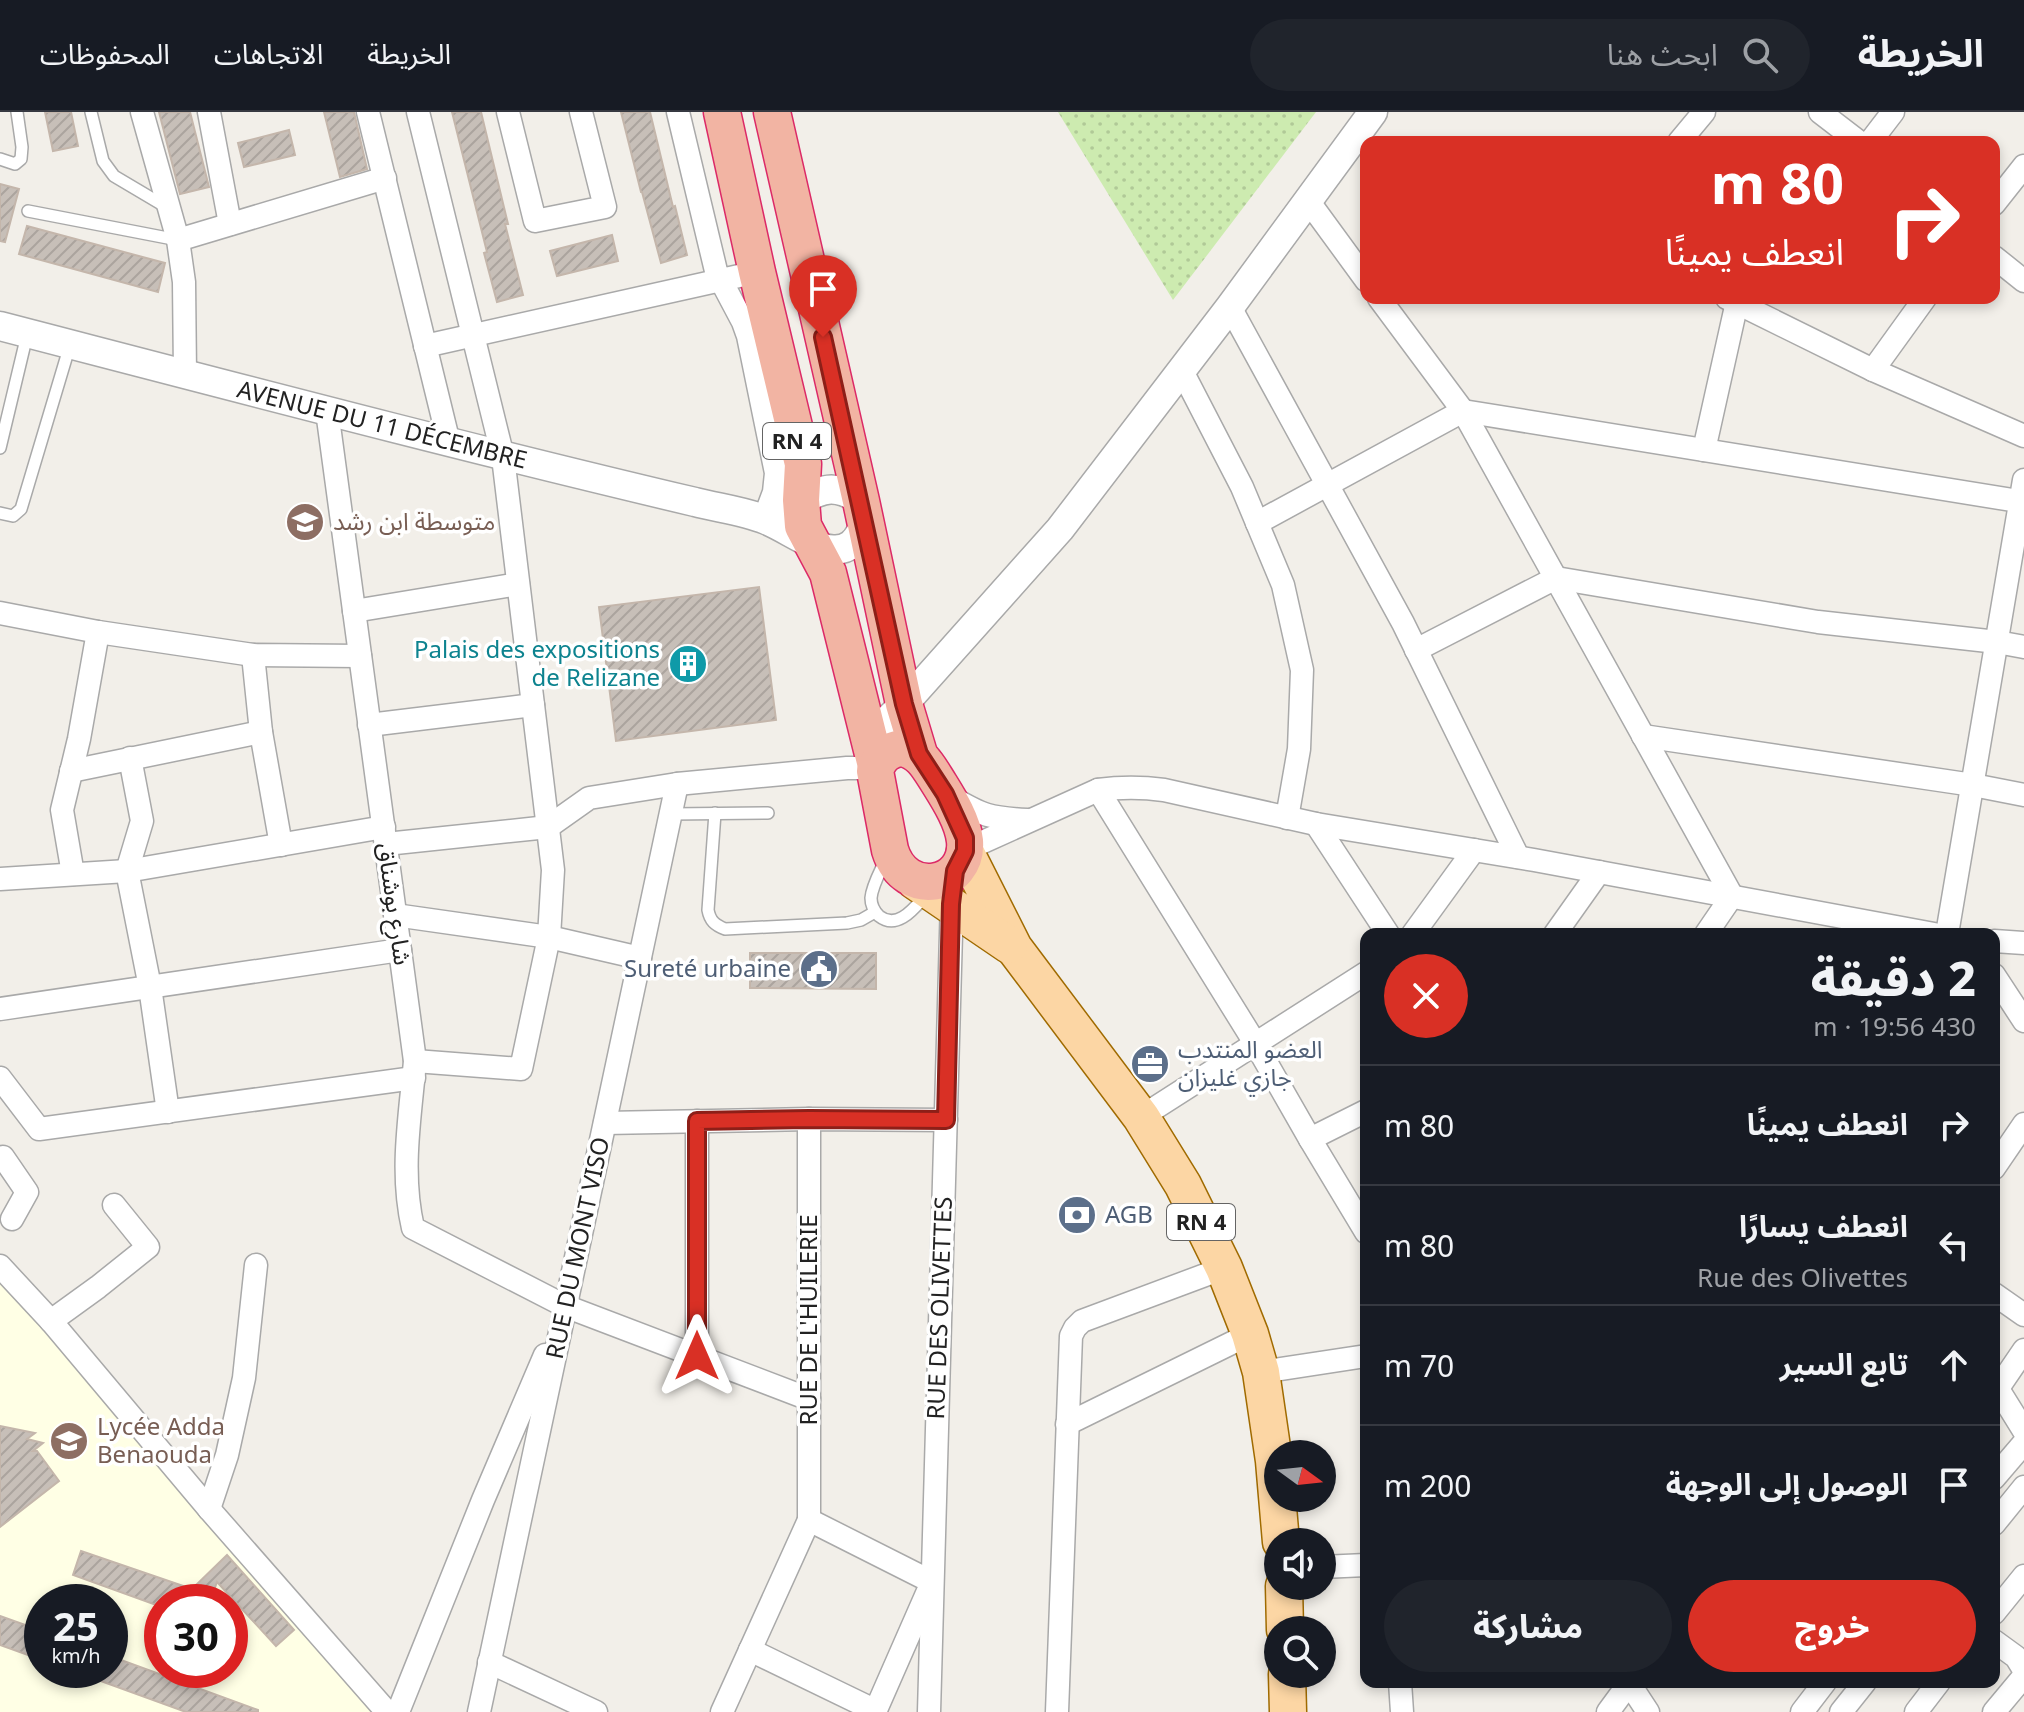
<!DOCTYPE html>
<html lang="ar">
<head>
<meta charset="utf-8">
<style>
	:root { --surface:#171b24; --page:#20242c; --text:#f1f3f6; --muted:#9ea1a6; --line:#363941; --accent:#d93025 }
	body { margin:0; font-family:"Noto Sans","Noto Sans Arabic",sans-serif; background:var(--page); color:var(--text); direction:rtl; height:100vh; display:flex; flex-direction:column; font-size:30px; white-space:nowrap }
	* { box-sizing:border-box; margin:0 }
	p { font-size:26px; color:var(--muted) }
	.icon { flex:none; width:44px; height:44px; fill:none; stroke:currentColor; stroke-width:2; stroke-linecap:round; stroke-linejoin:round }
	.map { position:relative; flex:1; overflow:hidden; direction:ltr }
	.sheet { position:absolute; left:1360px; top:816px; width:640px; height:760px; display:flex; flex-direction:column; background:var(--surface); border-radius:16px; box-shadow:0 4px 12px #0003; direction:rtl }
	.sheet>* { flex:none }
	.hud { position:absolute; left:1360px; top:24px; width:640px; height:168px; border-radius:16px; box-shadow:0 4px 12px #0003; direction:rtl; background:#d93025; color:#fff; overflow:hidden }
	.needle { width:52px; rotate:105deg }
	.buttons { position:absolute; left:1264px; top:1328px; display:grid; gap:16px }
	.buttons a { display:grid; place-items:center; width:72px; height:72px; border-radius:50%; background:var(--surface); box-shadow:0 4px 12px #0003; font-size:40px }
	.speed { position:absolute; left:24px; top:1472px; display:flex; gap:16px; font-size:40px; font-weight:700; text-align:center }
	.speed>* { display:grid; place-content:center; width:104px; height:104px; border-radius:50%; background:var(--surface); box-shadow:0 4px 12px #0003; line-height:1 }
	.speed small { font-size:20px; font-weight:400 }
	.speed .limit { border:12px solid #d22; background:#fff; color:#111 }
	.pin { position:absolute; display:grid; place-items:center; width:68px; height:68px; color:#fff; margin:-82px -34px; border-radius:50% 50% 50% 0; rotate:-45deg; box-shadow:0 0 8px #0007 }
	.pin .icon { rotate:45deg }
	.me { position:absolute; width:88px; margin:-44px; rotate:0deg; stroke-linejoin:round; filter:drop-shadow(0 0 6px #0008) }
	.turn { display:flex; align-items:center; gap:28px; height:168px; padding:0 24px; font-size:36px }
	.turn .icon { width:104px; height:104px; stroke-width:2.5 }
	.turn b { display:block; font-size:56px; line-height:68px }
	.round { display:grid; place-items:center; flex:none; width:84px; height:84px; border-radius:42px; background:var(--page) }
	.overview { display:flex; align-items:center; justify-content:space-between; height:136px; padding:0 24px }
	h1 { font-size:48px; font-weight:800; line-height:60px }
	.action { display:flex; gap:16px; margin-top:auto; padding:16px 24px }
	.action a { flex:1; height:92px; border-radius:48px; background:var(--accent); color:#fff; font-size:32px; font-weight:800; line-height:92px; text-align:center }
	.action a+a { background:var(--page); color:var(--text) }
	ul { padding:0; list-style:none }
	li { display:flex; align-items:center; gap:24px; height:120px; padding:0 24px; border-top:2px solid var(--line) }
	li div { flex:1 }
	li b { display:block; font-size:30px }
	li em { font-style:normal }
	header { display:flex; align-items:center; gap:48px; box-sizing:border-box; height:112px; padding:0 40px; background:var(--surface); border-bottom:2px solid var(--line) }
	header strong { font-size:38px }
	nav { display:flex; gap:44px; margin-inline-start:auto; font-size:28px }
	.search { width:560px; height:72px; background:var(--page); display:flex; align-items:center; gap:20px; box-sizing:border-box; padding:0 28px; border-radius:44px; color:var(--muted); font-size:30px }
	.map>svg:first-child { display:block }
	.education { fill:#ffffe5; fill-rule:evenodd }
	.grass { fill:url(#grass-dots) }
	.building { fill:url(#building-hatch); stroke:#c4b6ab; stroke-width:2 }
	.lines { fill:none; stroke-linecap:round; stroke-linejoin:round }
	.service-casing { stroke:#a9a9a9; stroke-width:14 }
	.minor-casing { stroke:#a9a9a9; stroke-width:25 }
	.tertiary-casing { stroke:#a9a9a9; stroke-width:31 }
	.primary-casing { stroke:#a06b00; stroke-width:39 }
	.trunk-casing { stroke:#dc2a67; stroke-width:39 }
	.service { stroke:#fff; stroke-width:11 }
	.minor { stroke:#fff; stroke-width:22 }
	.tertiary { stroke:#fff; stroke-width:28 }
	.primary { stroke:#fcd6a4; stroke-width:36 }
	.trunk { stroke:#f2b4a3; stroke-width:36 }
	.route-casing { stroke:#8d1f18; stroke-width:20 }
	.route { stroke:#d93025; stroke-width:14 }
	.labels { text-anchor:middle; stroke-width:7; stroke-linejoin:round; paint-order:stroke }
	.shield { fill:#fff; stroke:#646464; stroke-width:2 }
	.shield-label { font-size:22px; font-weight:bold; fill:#222 }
	.street-label { font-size:24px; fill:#222; stroke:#fff }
	.education-label { font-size:24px; fill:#785e54; stroke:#fff; text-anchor:start }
	.culture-label { font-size:24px; fill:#0d838f; stroke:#fff; text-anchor:end }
	.service-label { font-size:24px; fill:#4e5e75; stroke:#fff; text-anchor:start }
</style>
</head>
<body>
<header>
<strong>الخريطة</strong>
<div class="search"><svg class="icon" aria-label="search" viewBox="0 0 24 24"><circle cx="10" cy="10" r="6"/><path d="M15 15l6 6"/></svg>ابحث هنا</div>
<nav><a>الخريطة</a><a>الاتجاهات</a><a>المحفوظات</a></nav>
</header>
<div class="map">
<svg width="2024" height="1600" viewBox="0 0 2024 1600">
	<defs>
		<pattern id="grass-dots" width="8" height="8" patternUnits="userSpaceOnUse" patternTransform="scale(2)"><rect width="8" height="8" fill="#cdebb0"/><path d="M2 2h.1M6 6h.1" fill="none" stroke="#b0c997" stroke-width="1.8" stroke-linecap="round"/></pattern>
		<pattern id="building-hatch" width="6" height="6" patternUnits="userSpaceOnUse" patternTransform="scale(2)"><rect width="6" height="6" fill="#c7bfb8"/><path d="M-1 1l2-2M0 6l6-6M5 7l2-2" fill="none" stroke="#aba49e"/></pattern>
	</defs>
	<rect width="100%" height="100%" fill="#f2efe9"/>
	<path class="education" d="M0 1167 371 1600H0ZM42 1490H110V1558H42ZM162 1490H230V1558H162Z"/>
	<polygon class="grass" points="1058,0 1316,0 1173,188"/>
	<g class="building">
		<polygon points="45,0 71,0 78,34 53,39"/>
		<polygon points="159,0 190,0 209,75 180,82"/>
		<polygon points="324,0 354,0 367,57 340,65"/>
		<polygon points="452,0 481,0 508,112 505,112 523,183 497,190 484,141 487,140"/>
		<polygon points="621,0 650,0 673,95 675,94 687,143 661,151 642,80 641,80"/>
		<polygon points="289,18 295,43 244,55 238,31"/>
		<polygon points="0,72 19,77 5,130 0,129"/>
		<polygon points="27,114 165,151 158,180 19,142"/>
		<polygon points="612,123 618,149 557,164 550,139"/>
		<polygon points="759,475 776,608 616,629 599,495"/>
		<polygon points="750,841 876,841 876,877 750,876"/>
		<polygon points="0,1314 35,1321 27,1327 43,1331 33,1339 37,1339 59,1369 0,1415"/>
		<polygon points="81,1439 192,1477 227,1443 294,1518 276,1534 217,1470 212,1484 221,1488 221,1490 162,1490 162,1495 73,1463"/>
		<polygon points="0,1504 42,1519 42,1548 0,1533"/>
		<polygon points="110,1544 258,1598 258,1600 186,1600 76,1560 76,1558 110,1558"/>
	</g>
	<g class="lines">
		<g class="service-casing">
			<g id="service">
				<polyline points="91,0 103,49 114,64 168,96"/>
				<polyline points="0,47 15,52 21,47 22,35 17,0"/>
				<polyline points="28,99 178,128"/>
				<polyline points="0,336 27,223"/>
				<polyline points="0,401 13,404 21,397 70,233"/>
				<path d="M715 701 708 798C710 809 715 813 725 817L847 811 861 808 875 800"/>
				<polyline points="671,702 768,701"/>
				<path d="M885 749C880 760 872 774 871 786 871 793 874 799 879 804 898 819 915 795 927 782"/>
			</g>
		</g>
		<g class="minor-casing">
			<g id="minor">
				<polyline points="142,0 178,128 184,170 185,262"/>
				<polyline points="209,0 230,112"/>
				<polyline points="368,0 449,331"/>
				<polyline points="508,0 535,109 605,95 581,0"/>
				<polyline points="678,0 716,159 743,210 748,224 776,361 774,380 764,407"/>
				<polyline points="1820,0 1859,30"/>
				<polyline points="1679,30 1704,0"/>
				<polyline points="1870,30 1893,0"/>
				<polyline points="1309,90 1366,168"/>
				<polyline points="1994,92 2024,54"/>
				<polyline points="178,128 385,66"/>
				<polyline points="1994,145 2024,169"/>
				<polyline points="1379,186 1463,299 1732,784 1706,822"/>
				<polyline points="1727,186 1873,258 2024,324"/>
				<polyline points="1230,195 1403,511 1518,745"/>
				<polyline points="425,234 757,160"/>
				<polyline points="1873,258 1925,186"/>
				<polyline points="1182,259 1242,375 1283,473 1302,558 1299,637 1287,706"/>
				<path d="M327 299 415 949C410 1005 400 1060 413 1116L565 1194 809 1287"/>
				<polyline points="1704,338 1737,190 1741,186"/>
				<polyline points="1257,411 1463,299 2024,390"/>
				<polyline points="354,499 518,472"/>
				<polyline points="0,501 98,520 253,543 360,544"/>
				<polyline points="1416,538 1556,466 1818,510 1997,530 2024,535"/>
				<polyline points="253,543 261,620 281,733"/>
				<polyline points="369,613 533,593"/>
				<polyline points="1643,624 1973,673 2024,683"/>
				<polyline points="130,646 142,709 127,759 150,875 168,1000"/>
				<polyline points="71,659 261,620"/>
				<polyline points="1098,678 1255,931 1310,1027 1366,1120"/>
				<path d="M951 685C983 704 990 706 1027 708"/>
				<polyline points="1316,712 1388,822"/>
				<polyline points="386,732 548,715 589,686 677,672 847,656 865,656 875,659"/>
				<path d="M965 738 1098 678C1121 675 1141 675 1164 678L1316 712 1534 748 1934 822"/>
				<polyline points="73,762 62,698 79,627 98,520"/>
				<polyline points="0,767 127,759 384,715"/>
				<polyline points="395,803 549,825 640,846"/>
				<polyline points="1413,822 1474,738"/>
				<polyline points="1555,822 1599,760"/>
				<polyline points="1947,822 2024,368"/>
				<polyline points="1994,829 2024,831"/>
				<polyline points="1994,863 2024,909"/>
				<polyline points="0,897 400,838"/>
				<polyline points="415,949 521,957 549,825 553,758 503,345 418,0"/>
				<polyline points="0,966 39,1017 414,966"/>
				<polyline points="1141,1005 1366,861"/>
				<polyline points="809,1007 809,1408"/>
				<polyline points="605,1011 809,1007 946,1008"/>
				<polyline points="1310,1027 1366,999"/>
				<polyline points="0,1047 3,1045 27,1080 12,1107"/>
				<polyline points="1994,1056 2024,1012"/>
				<polyline points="0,1154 51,1209 209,1397 387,1600"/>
				<polyline points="1994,1182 2024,1203"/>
				<polyline points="51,1209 98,1175 148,1135 114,1093"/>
				<polyline points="697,1244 697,1009"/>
				<polyline points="1261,1260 1366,1244"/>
				<polyline points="1998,1277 2024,1319"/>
				<polyline points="1994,1282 2024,1238"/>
				<polyline points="1067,1312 1250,1222"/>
				<polyline points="1994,1366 2024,1331"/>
				<polyline points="209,1397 227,1343 244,1266 256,1153"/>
				<polyline points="1994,1412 2024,1375"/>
				<polyline points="1322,1455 1366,1453"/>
				<polyline points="1994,1501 2024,1464"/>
				<polyline points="1994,1529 2016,1545 2024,1558"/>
				<polyline points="750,1538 876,1599"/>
				<polyline points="489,1550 596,1600"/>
				<polyline points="1400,1570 1402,1600"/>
				<polyline points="1629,1571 1648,1600"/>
				<polyline points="398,1600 483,1388 545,1243"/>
				<polyline points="479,1600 677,672"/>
				<polyline points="722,1600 809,1408 932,1470 875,1600"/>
				<polyline points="929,1600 952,786"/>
				<polyline points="1057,1600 1071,1224 1075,1216 1082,1209 1224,1156"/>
				<polyline points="1608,1600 1630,1570"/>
				<polyline points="1802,1600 1825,1570"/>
				<polyline points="1841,1600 1865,1570"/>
				<polyline points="1916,1600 1939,1570"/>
				<polyline points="1994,1600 2024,1564"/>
			</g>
		</g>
		<g class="tertiary-casing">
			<g id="tertiary">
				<path d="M0 214C231 274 462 335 695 390 718 396 744 399 766 408 799 421 847 467 865 409"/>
				<path d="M786 396C816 381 830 367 861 389"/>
				<polyline points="870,625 904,592 1060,417 1230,195 1373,0"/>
			</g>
		</g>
		<g class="primary-casing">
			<g id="primary">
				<polyline points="965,739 1014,836 1141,1005 1183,1073 1224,1156 1250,1222 1261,1260 1274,1349 1281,1430"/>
				<polyline points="915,769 1009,833"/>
				<polyline points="1284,1474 1285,1518"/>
				<polyline points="1287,1562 1288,1600"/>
			</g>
		</g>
		<g class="trunk-casing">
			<g id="trunk">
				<polyline points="722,0 757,160 803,352 801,388 803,414 828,461 876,654"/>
				<polyline points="772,0 861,389 904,592 919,642"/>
				<path d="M902 636C922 640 929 656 940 673 950 689 963 710 965 729 969 775 905 788 890 738L875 659C879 645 887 638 902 636Z"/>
			</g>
		</g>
		<use href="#service" class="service"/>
		<use href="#minor" class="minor"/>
		<use href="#tertiary" class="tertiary"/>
		<use href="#primary" class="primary"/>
		<use href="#trunk" class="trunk"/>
	</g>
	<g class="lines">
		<g class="route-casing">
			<polyline id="route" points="697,1244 697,1009 809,1007 946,1008 951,792 955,759 965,739 965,726 945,682 919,642 904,592 823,225"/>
		</g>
		<use href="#route" class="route"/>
	</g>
	<defs>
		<g id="university-disc" transform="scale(2)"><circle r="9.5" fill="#8d6e63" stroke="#fff"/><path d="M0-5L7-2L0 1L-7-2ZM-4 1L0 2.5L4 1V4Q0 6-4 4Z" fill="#fff"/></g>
		<g id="building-disc" transform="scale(2)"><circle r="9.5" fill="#0f9aa8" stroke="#fff"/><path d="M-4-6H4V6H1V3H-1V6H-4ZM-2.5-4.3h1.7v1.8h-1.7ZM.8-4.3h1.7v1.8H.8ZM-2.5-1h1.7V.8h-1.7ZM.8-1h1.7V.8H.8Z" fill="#fff"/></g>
		<g id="civic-disc" transform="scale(2)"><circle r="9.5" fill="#5c6f8a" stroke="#fff"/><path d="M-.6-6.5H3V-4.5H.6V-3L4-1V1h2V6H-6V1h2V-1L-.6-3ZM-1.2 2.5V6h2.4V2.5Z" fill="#fff"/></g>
		<g id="office-disc" transform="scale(2)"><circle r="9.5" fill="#5c6f8a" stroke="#fff"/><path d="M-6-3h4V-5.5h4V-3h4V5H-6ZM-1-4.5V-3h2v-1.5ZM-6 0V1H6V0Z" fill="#fff"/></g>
		<g id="bank-disc" transform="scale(2)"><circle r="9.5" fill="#5c6f8a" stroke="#fff"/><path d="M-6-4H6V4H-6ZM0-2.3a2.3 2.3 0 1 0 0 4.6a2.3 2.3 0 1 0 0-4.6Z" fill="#fff"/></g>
		<g id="school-disc" transform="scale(2)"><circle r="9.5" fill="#8d6e63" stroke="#fff"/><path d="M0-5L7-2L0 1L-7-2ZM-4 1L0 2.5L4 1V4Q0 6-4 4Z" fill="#fff"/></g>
	</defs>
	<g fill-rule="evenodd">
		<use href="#university-disc" x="305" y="410"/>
		<use href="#building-disc" x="688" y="552"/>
		<use href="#civic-disc" x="819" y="857"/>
		<use href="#office-disc" x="1150" y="952"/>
		<use href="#bank-disc" x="1077" y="1103"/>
		<use href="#school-disc" x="69" y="1329"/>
	</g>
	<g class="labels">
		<g class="shield">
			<rect x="763" y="311" width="68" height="36" rx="6"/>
			<rect x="1167" y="1092" width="68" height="36" rx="6"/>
		</g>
		<g class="shield-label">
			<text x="797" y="337">RN 4</text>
			<text x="1201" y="1118">RN 4</text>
		</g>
		<g class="street-label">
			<text transform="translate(382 313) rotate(14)" y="8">AVENUE DU 11 DÉCEMBRE</text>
			<text transform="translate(394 792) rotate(82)" y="8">شارع بوشناق</text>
			<text transform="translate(578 1136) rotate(-78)" y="8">RUE DU MONT VISO</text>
			<text transform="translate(940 1196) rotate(-88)" y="8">RUE DES OLIVETTES</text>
			<text transform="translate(809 1208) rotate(-90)" y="8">RUE DE L'HUILERIE</text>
		</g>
		<g class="education-label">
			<text x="333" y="418">متوسطة ابن رشد</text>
			<text x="97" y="1323">Lycée Adda<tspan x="97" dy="28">Benaouda</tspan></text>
		</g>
		<g class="culture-label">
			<text x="660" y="546">Palais des expositions<tspan x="660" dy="28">de Relizane</tspan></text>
		</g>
		<g class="service-label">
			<text x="791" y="865" text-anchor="end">Sureté urbaine</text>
			<text x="1178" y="946">العضو المنتدب<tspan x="1178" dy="28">جازي غليزان</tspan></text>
			<text x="1105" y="1111">AGB</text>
		</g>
	</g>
</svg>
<div class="buttons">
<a><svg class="needle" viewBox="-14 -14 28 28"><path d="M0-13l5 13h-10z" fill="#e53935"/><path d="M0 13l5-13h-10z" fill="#9ea1a6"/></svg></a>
<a><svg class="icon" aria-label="sound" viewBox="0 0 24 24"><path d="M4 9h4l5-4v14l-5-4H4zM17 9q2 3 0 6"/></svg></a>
<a><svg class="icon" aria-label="search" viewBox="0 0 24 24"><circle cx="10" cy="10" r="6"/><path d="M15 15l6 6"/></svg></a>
</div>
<div class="speed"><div>25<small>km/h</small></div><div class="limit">30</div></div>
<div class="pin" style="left:823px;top:225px;background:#d93025"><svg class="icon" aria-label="arrive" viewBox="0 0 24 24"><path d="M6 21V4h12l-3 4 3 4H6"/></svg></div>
<svg class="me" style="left:697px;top:1244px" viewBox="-20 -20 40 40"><path d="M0-17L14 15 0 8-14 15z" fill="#d93025" stroke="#fff" stroke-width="4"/></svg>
<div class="hud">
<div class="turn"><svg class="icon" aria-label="right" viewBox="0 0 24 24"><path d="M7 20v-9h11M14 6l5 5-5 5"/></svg><div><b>80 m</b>انعطف يمينًا</div></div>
</div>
<section class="sheet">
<div class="overview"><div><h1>2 دقيقة</h1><p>430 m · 19:56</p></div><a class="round" style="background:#d93025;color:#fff"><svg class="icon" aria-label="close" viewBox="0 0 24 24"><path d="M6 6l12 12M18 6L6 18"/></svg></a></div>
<ul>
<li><svg class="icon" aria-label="right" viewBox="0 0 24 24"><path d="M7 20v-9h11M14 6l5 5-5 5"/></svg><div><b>انعطف يمينًا</b></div><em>80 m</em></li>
<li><svg class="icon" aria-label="left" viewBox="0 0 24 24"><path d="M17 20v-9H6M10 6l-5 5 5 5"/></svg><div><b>انعطف يسارًا</b><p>Rue des Olivettes</p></div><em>80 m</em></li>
<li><svg class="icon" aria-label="ahead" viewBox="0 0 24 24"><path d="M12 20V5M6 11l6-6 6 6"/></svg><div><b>تابع السير</b></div><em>70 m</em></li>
<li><svg class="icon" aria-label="arrive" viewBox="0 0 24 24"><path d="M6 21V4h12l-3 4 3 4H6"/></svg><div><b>الوصول إلى الوجهة</b></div><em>200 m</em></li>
</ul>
<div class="action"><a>خروج</a><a>مشاركة</a></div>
</section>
</div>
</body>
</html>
